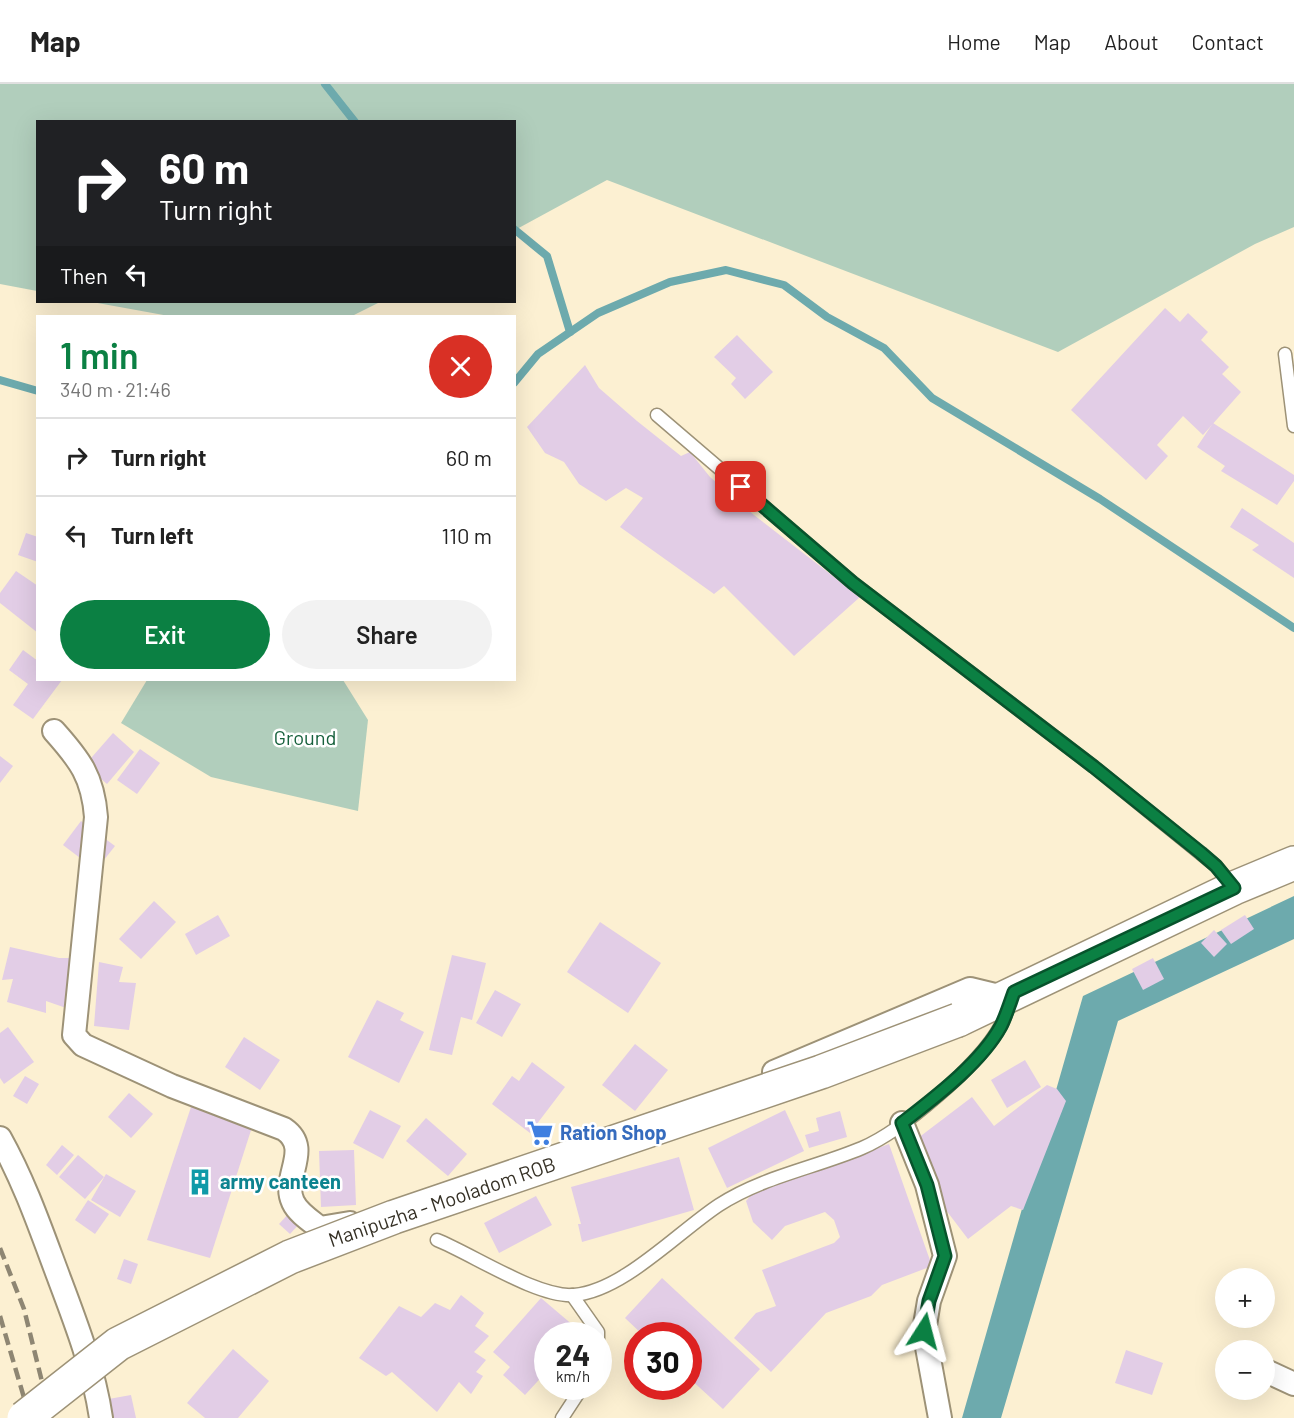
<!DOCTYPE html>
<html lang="en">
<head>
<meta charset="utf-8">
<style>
	:root { --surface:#fff; --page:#f2f2f2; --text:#222; --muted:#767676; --line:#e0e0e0; --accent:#0b8043 }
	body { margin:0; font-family:Barlow,sans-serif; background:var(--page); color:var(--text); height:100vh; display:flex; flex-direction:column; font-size:22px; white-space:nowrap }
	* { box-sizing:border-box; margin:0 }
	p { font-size:20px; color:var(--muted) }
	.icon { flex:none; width:33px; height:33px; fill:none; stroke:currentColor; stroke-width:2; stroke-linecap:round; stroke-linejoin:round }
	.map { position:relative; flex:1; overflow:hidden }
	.drawer { position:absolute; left:36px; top:231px; width:480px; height:366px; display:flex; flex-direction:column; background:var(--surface); border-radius:0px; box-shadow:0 6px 24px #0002 }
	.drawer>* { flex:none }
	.top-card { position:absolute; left:36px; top:36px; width:480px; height:183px; border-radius:0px; box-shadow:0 6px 24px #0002; background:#202124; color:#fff; overflow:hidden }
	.buttons { position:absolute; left:1215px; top:1184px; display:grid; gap:12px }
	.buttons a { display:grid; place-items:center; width:60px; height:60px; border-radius:50%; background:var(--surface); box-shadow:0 6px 24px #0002; font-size:30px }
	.speed { position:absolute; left:534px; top:1238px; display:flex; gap:12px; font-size:30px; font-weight:700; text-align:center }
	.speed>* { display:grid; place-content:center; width:78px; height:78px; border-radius:50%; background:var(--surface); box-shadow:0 6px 24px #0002; line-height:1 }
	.speed small { font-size:15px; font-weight:400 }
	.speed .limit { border:9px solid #d22; background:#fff; color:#111 }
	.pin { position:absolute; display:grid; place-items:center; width:51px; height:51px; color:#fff; margin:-26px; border-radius:12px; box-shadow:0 3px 9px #0006 }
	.me { position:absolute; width:66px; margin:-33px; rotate:9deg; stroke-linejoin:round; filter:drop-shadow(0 0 4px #0008) }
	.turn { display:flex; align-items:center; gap:21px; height:126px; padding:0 24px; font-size:27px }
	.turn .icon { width:78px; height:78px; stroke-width:2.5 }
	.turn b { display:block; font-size:42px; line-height:51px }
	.then { display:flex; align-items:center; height:57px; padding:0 24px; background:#0003; gap:12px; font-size:22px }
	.round { display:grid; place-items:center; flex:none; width:63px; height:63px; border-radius:32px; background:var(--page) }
	.overview { display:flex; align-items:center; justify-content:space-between; height:102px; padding:0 24px }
	h1 { font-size:36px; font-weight:600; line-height:45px; color:var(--accent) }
	.action { display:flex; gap:12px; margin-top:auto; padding:12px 24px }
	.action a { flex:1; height:69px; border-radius:36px; background:var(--accent); color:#fff; font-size:24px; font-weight:600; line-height:69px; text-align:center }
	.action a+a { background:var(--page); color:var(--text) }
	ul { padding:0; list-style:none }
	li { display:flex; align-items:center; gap:18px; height:78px; padding:0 24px; border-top:2px solid var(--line) }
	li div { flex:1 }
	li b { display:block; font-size:22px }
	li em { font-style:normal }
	header { display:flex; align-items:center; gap:36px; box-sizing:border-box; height:84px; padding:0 30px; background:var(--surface); border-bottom:2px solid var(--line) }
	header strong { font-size:28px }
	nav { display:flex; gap:33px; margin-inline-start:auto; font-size:21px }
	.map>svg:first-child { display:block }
	.green { fill:#b1cebc }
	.water { fill:#6daaad }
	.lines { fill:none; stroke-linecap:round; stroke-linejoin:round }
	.stream { stroke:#6daaad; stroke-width:8 }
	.building { fill:#e2cde6 }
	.service-casing { stroke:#9d9277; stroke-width:15 }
	.minor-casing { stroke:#9d9277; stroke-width:26 }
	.secondary-casing { stroke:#9d9277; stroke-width:36 }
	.service { stroke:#fff; stroke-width:12 }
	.minor { stroke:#fff; stroke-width:22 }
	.secondary { stroke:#fff; stroke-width:33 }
	.rail { stroke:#8e8673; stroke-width:4.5; stroke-dasharray:12 6; stroke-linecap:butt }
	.secondary-bridge-casing { stroke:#9d9277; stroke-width:36; stroke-linecap:butt }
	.secondary-bridge { stroke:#fff; stroke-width:33 }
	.route-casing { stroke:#07532c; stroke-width:15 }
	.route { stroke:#0b8043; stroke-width:10 }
	.labels { text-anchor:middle; stroke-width:5; stroke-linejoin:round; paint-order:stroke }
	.park-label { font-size:20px; fill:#17613d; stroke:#fff }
	.shop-label { font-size:20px; font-weight:bold; fill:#366cbe; stroke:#fff; text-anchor:start }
	.culture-label { font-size:20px; font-weight:bold; fill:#0d838f; stroke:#fff; text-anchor:start }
	.street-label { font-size:20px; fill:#353025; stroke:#fff }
</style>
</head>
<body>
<header>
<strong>Map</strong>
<nav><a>Home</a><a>Map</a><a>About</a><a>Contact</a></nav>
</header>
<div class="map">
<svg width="1294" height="1334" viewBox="0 0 1294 1334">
	<rect width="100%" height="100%" fill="#fcf0d2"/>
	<g class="green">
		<polygon points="0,0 1294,0 1294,143 1255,160 1058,268 607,96 515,146 514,38 38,38 37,207 0,200"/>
		<polygon points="92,218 380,218 352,232 169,232"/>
		<polygon points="147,596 343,596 368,636 358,727 211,693 121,639"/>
	</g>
	<polygon class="water" points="1294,812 1294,855 1118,937 1001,1334 962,1334 1083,912"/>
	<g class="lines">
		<g class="stream">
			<polyline points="325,0 355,38"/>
			<polyline points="514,145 547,172 570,248"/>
			<polyline points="0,296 38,307"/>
			<polyline points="514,299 538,270 598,229 670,198 726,186 784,201 827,233 884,264 932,314 1100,415 1294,544"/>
		</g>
	</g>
	<g class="building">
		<polygon points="1165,224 1180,238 1188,229 1208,248 1201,256 1229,283 1222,290 1241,308 1203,351 1183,332 1157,361 1168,372 1146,396 1071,326"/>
		<polygon points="737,251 773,288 745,315 731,300 736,294 714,273"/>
		<polygon points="585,281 599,304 637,337 681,372 690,368 710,393 754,431 860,513 794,572 724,502 714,510 620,443 643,414 626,404 606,417 579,400 564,378 545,369 527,343"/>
		<polygon points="1213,339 1294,391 1294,397 1277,421 1221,387 1225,382 1197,363"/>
		<polygon points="1242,424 1294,459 1294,494 1252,466 1259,461 1230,443"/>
		<polygon points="26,449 38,453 38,478 18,471"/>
		<polygon points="16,487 38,502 38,549 0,519 0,509"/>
		<polygon points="23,566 38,577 38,596 62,596 33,635 13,621 28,600 9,586"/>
		<polygon points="113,649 134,668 107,700 85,681"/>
		<polygon points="140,665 160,679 137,710 117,696"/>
		<polygon points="0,672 13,682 0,699"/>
		<polygon points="81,737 115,762 96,786 63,761"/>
		<polygon points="154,817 176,838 141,875 119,855"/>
		<polygon points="218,831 230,852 196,871 185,850"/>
		<polygon points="1245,831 1254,845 1231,860 1221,846"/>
		<polygon points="600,838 661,879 628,929 567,888"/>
		<polygon points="1214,846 1227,860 1214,873 1201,859"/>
		<polygon points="10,863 59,874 75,874 69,925 46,917 46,929 7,918 13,895 2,896"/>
		<polygon points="452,871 486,879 472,936 461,933 452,971 429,966"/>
		<polygon points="1153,874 1164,895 1143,906 1132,885"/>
		<polygon points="99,878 123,883 119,898 136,899 129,946 94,942"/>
		<polygon points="495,906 521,920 502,953 476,939"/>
		<polygon points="377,916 404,929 400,936 424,948 399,999 348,973"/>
		<polygon points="8,943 34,978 4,1000 0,994 0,949"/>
		<polygon points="244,953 280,976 260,1006 225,983"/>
		<polygon points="635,960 668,986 635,1027 602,1001"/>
		<polygon points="1025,976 1041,1003 1007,1024 991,996"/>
		<polygon points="532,978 565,1003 530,1049 492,1020 512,992 519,997"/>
		<polygon points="25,992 39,1000 27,1020 13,1012"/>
		<polygon points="1047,1001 1057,1005 1066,1017 1023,1126 1011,1122 968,1155 901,1067 972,1013 994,1042"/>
		<polygon points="129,1009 153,1030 131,1054 108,1033"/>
		<polygon points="192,1020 253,1040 210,1174 147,1156"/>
		<polygon points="370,1026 401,1042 383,1075 353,1059"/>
		<polygon points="785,1026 804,1067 727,1104 708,1064"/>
		<polygon points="840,1027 847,1053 809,1064 805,1051 819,1047 816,1034"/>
		<polygon points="426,1034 467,1070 448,1092 406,1057"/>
		<polygon points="889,1060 932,1182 882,1201 871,1212 826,1229 771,1288 734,1254 756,1229 776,1222 762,1186 834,1159 840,1153 834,1136 825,1128 785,1142 772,1156 753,1138 746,1117 752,1110"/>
		<polygon points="62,1061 74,1071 57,1091 46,1081"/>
		<polygon points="354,1066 356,1121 321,1123 319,1067"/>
		<polygon points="78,1071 104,1093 85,1115 59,1093"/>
		<polygon points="679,1073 694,1126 582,1158 578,1140 581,1140 571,1103"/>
		<polygon points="106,1090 136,1107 120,1133 91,1116"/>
		<polygon points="536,1112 552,1141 499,1169 484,1139"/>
		<polygon points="88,1116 109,1130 95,1150 75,1136"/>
		<polygon points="291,1127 302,1137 290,1150 279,1140"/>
		<polygon points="124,1175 138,1180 131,1200 117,1195"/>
		<polygon points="662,1194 760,1285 723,1325 688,1293 688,1251 643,1251 625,1234"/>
		<polygon points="461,1211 484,1229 475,1242 489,1252 474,1268 486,1276 476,1288 483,1292 471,1310 459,1298 437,1328 392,1288 386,1292 359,1274 399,1222 421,1233 435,1219 450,1226"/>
		<polygon points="541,1214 581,1248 578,1251 548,1251 548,1286 525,1311 503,1291 510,1283 493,1268"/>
		<polygon points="233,1265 269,1297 238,1334 205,1334 187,1319"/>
		<polygon points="1126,1266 1163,1279 1152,1311 1115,1299"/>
		<polygon points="131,1311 136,1334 106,1334 103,1316"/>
	</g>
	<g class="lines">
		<g class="service-casing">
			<g id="service">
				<polyline points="1285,270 1294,342"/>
				<polyline points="657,331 853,499 1094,683 1216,782 1233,803"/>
				<path d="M437 1156C472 1170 538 1214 574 1211 623 1207 678 1148 719 1121 762 1093 814 1084 862 1064 902 1047 979 981 1000 943 1005 935 1007 926 1011 917"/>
				<polyline points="572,1211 598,1248 598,1268"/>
				<polyline points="562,1334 583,1302"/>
			</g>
		</g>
		<g class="minor-casing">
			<g id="minor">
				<path d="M54 647C80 676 93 693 96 733L74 951 83 961 172 1002 284 1045C313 1065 281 1093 293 1118 298 1129 311 1137 320 1144L350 1139"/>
				<polyline points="774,988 970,905 1003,913"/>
				<polyline points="902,1039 927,1101 945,1172 929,1217 924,1247 940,1334"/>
				<path d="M0 1054C25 1099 41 1146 59 1194 76 1239 94 1286 101 1334"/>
				<polyline points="1264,1286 1294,1300"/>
			</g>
		</g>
		<g class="secondary-casing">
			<polyline id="secondary" points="958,936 1234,804 1294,779"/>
		</g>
		<use href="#service" class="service"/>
		<use href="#minor" class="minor"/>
		<use href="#secondary" class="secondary"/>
		<g class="rail">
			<polyline points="0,1164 24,1225 51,1334"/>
			<polyline points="0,1232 30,1334"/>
		</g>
		<g class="secondary-bridge-casing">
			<polyline id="secondary-bridge" points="24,1334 118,1260 290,1173 394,1133 821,988 958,936"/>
		</g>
		<use href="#secondary-bridge" class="secondary-bridge"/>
	</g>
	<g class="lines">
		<g class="route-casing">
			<path id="route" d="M741 403 853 499 1094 683 1201 769 1216 782 1234 804 1014 908C1010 919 1006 932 1001 942 981 979 934 1014 902 1039L927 1101 945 1172 929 1217 924 1247"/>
		</g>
		<use href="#route" class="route"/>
	</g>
	<defs>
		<g id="supermarket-bare" transform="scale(2.07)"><path d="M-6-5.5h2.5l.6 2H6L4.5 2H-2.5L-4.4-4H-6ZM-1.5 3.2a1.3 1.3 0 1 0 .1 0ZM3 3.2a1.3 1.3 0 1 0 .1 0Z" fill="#3f7fe0" stroke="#fff" stroke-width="2.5" paint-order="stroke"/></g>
		<g id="building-bare" transform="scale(2.07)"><path d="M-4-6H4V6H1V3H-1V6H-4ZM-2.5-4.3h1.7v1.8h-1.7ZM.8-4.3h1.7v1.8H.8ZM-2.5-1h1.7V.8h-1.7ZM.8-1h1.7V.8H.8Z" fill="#0f9aa8" stroke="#fff" stroke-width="2.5" paint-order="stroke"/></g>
	</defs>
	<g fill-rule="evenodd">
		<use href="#supermarket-bare" x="540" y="1049"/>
		<use href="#building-bare" x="200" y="1098"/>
	</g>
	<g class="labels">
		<g class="park-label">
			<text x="305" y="661">Ground</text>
		</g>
		<g class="shop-label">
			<text x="560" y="1056">Ration Shop</text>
		</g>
		<g class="culture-label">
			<text x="220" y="1105">army canteen</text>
		</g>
		<g class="street-label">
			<text transform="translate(442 1118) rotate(-19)" y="7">Manipuzha - Mooladom ROB</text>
		</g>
	</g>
</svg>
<div class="buttons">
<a>+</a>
<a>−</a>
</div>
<div class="speed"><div>24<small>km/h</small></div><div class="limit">30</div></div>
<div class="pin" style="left:741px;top:403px;background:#d93025"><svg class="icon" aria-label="arrive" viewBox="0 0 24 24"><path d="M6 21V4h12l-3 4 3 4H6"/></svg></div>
<svg class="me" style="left:924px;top:1247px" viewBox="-20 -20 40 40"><path d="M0-17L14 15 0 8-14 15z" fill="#0b8043" stroke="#fff" stroke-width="4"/></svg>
<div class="top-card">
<div class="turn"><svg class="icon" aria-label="right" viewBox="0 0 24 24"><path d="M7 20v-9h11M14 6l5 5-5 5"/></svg><div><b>60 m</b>Turn right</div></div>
<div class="then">Then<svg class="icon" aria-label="left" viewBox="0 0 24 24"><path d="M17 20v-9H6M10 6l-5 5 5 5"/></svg></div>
</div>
<section class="drawer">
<div class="overview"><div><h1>1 min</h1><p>340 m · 21:46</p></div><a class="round" style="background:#d93025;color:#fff"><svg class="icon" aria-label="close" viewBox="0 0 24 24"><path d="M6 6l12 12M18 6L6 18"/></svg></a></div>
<ul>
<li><svg class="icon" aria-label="right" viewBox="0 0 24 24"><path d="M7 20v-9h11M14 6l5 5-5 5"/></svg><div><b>Turn right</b></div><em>60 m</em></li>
<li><svg class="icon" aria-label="left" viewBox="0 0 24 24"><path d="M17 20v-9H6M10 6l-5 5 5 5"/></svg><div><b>Turn left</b></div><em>110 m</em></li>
</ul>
<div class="action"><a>Exit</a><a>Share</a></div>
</section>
</div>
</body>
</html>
